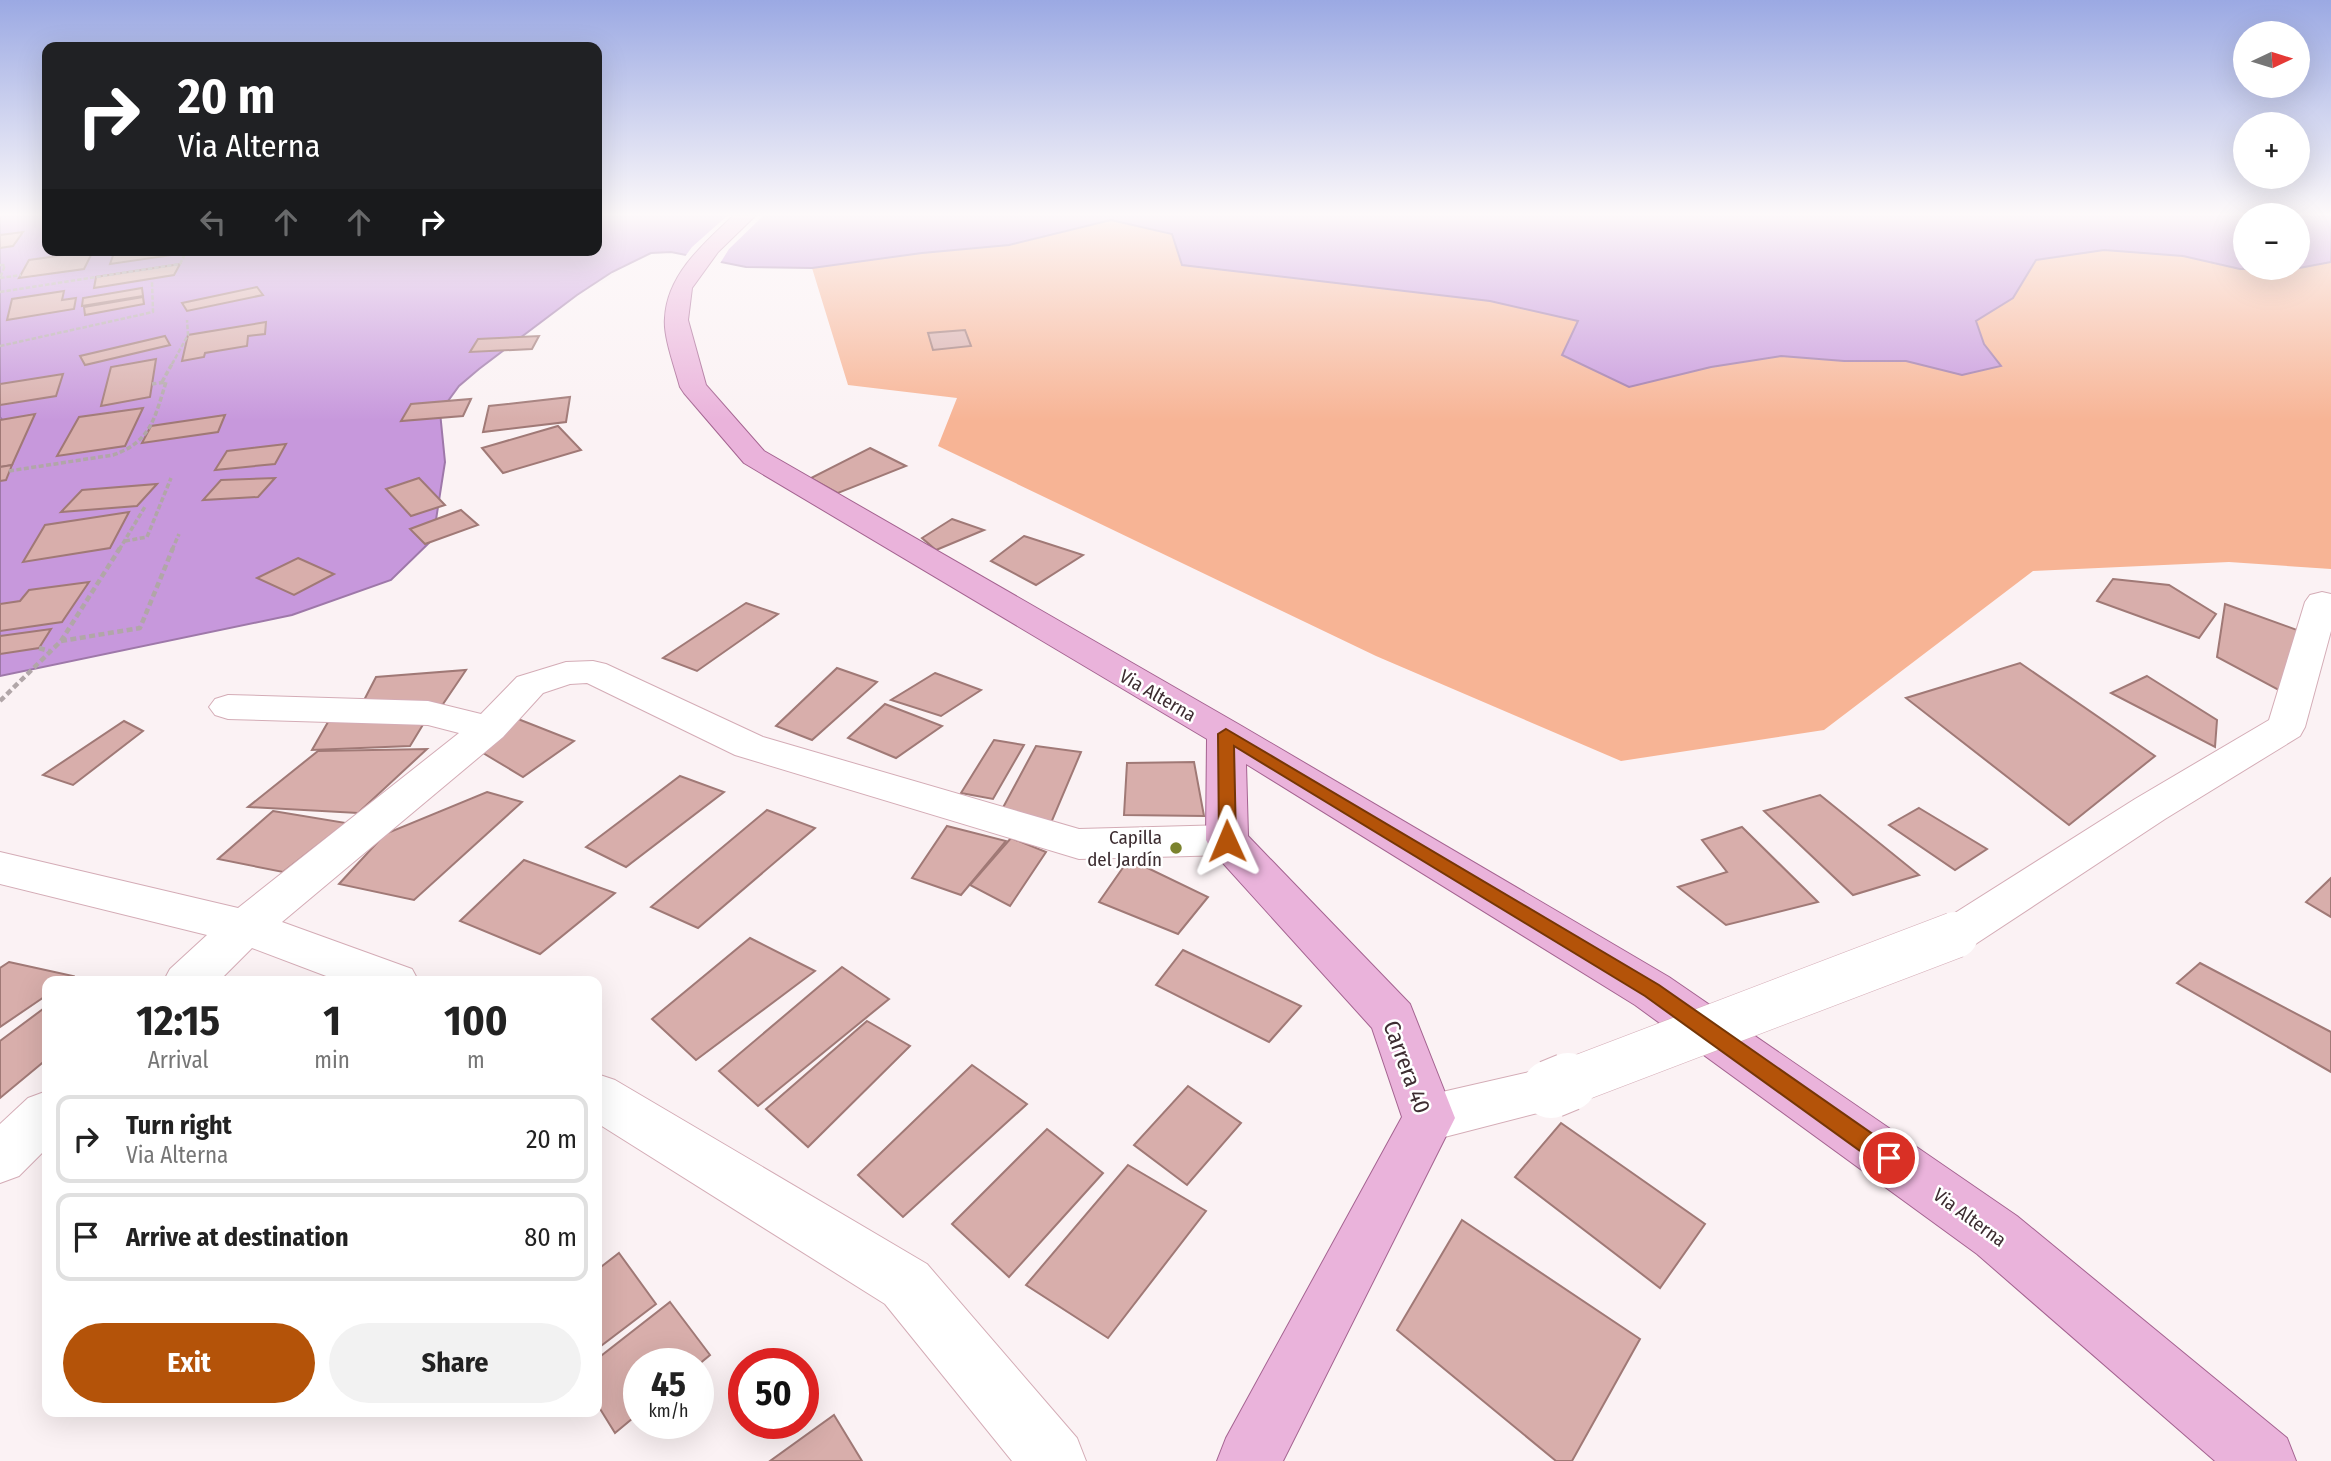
<!DOCTYPE html>
<html lang="en">
<head>
<meta charset="utf-8">
<style>
	:root { --surface:#fff; --page:#f2f2f2; --text:#222; --muted:#767676; --line:#e0e0e0; --accent:#b45309 }
	body { margin:0; font-family:"Fira Sans Condensed",sans-serif; background:var(--page); color:var(--text); height:100vh; display:flex; flex-direction:column; font-size:26px; white-space:nowrap }
	* { box-sizing:border-box; margin:0 }
	p { font-size:23px; color:var(--muted) }
	.icon { flex:none; width:38px; height:38px; fill:none; stroke:currentColor; stroke-width:2; stroke-linecap:round; stroke-linejoin:round }
	.map { position:relative; flex:1; overflow:hidden }
	.sheet { position:absolute; left:42px; top:976px; width:560px; height:441px; display:flex; flex-direction:column; background:var(--surface); border-radius:14px; box-shadow:0 7px 28px #0002 }
	.sheet>* { flex:none }
	.guide { position:absolute; left:42px; top:42px; width:560px; height:214px; border-radius:14px; box-shadow:0 7px 28px #0002; background:#202124; color:#fff; overflow:hidden }
	.needle { width:46px; rotate:86deg }
	.tools { position:absolute; left:2233px; top:21px; display:grid; gap:14px }
	.tools a { display:grid; place-items:center; width:77px; height:77px; border-radius:50%; background:var(--surface); box-shadow:0 7px 28px #0002; font-size:35px }
	.speed { position:absolute; left:623px; top:1348px; display:flex; gap:14px; font-size:35px; font-weight:700; text-align:center }
	.speed>* { display:grid; place-content:center; width:91px; height:91px; border-radius:50%; background:var(--surface); box-shadow:0 7px 28px #0002; line-height:1 }
	.speed small { font-size:18px; font-weight:400 }
	.speed .limit { border:10px solid #d22; background:#fff; color:#111 }
	.pin { position:absolute; display:grid; place-items:center; width:60px; height:60px; color:#fff; margin:-30px; border:4px solid #fff; border-radius:50%; box-shadow:0 2px 7px #0007 }
	.me { position:absolute; width:77px; margin:-38px; rotate:359deg; stroke-linejoin:round; filter:drop-shadow(0 0 5px #0008) }
	.turn { display:flex; align-items:center; gap:24px; height:147px; padding:0 21px; font-size:32px }
	.turn .icon { width:91px; height:91px; stroke-width:2.5 }
	.turn b { display:block; font-size:49px; line-height:60px }
	.lanes { display:flex; align-items:center; height:66px; padding:0 21px; background:#0003; justify-content:center; gap:35px; direction:ltr }
	.lanes .off { opacity:.35 }
	.eta { display:flex; justify-content:space-evenly; align-items:center; height:119px; text-align:center }
	.eta b { font-size:42px; font-weight:700; line-height:49px }
	.action { display:flex; gap:14px; margin-top:auto; padding:14px 21px }
	.action a { flex:1; height:80px; border-radius:42px; background:var(--accent); color:#fff; font-size:28px; font-weight:700; line-height:80px; text-align:center }
	.action a+a { background:var(--page); color:var(--text) }
	ul { padding:0; list-style:none }
	li { display:flex; align-items:center; gap:21px; height:88px; margin:0 14px 10px; padding:0 7px; border:4px solid var(--line); border-radius:14px }
	li div { flex:1 }
	li b { display:block; font-size:26px }
	li em { font-style:normal }
	.map>svg:first-child { display:block }
	.green { fill:#f7b495 }
	.water { fill:#c798dc; stroke:#9e78a9; stroke-width:2 }
	.pier { fill:#fbf2f4 }
	.building { fill:#d8aeab; stroke:#a07976; stroke-width:2 }
	.lines { fill:none; stroke-linecap:round; stroke-linejoin:round }
	.minor-casing { stroke:#d4acb6; stroke-width:2 }
	.major-casing { stroke:#a46390; stroke-width:2 }
	.path-far2 { stroke:#b1a6a8; stroke-width:2.5; stroke-dasharray:4.5 2; stroke-linecap:butt }
	.path-far1 { stroke:#b1a6a8; stroke-width:3.5; stroke-dasharray:5 2.5; stroke-linecap:butt }
	.path { stroke:#b1a6a8; stroke-width:4.5; stroke-dasharray:6 3.5; stroke-linecap:butt }
	.minor { fill:#fff; fill-rule:evenodd }
	.major { fill:#eab3db; fill-rule:evenodd }
	.minor-bridge-far1-casing { stroke:#d4acb6; stroke-width:47; stroke-linecap:butt }
	.minor-bridge-casing { stroke:#d4acb6; stroke-width:60; stroke-linecap:butt }
	.minor-bridge-far1 { stroke:#fff; stroke-width:46 }
	.minor-bridge { stroke:#fff; stroke-width:58 }
	.route { fill:#b45309; stroke:#753606; stroke-width:2 }
	.poi-dot { fill:#7b832e; stroke:#fff; stroke-width:2.5 }
	.labels { text-anchor:middle; stroke-width:5; stroke-linejoin:round; paint-order:stroke }
	.street-label { font-size:19px; fill:#3d2d31; stroke:#fff }
	.poi-label { font-size:19px; fill:#3d2d31; stroke:#fff; text-anchor:end }
	.near-street-label { font-size:23px; fill:#3d2d31; stroke:#fff }
</style>
</head>
<body>
<div class="map">
<svg width="2331" height="1461" viewBox="0 0 2331 1461">
	<rect width="100%" height="100%" fill="#fbf2f4"/>
	<polygon class="green" points="1111,220 1172,234 1251,273 1490,301 1578,321 1711,367 1781,356 1844,361 1906,361 1962,375 2000,365 1984,344 1975,321 2013,298 2036,260 2104,250 2183,256 2240,269 2294,269 2331,262 2331,569 2229,562 2033,571 1824,730 1621,761 1376,656 938,446 957,398 848,385 812,268 922,253 1009,245"/>
	<polygon class="water" points="0,216 47,216 47,250 597,250 597,216 2245,216 2245,268 2298,268 2298,216 2331,216 2331,262 2294,269 2240,269 2183,256 2104,250 2036,260 2013,298 1976,321 1984,344 2001,366 1962,375 1906,361 1844,361 1781,356 1711,367 1629,387 1562,355 1578,321 1490,301 1182,265 1172,234 1111,220 1009,245 922,253 812,268 746,267 671,252 651,253 612,272 577,295 479,369 459,386 440,412 445,462 433,539 391,580 292,615 0,676 0,452 8,427 0,417"/>
	<polygon class="pier" points="727,216 763,216 729,249 719,265 684,258 692,247"/>
	<g class="building">
		<polygon points="23,232 13,246 0,248 0,235"/>
		<polygon points="115,250 179,250 179,254 110,264"/>
		<polygon points="93,251 84,269 19,278 29,260"/>
		<polygon points="180,264 174,275 94,288 96,277"/>
		<polygon points="257,287 263,295 187,311 182,303"/>
		<polygon points="142,288 143,296 82,306 83,298"/>
		<polygon points="64,291 62,300 76,298 74,309 7,320 12,299"/>
		<polygon points="143,297 144,304 85,315 84,307"/>
		<polygon points="266,322 265,334 248,336 247,346 205,353 204,357 182,361 188,335"/>
		<polygon points="965,330 971,346 933,350 928,333"/>
		<polygon points="165,336 170,345 85,365 80,356"/>
		<polygon points="539,336 532,349 470,352 478,339"/>
		<polygon points="156,359 150,397 101,406 111,367"/>
		<polygon points="63,374 56,396 0,405 0,384"/>
		<polygon points="570,397 566,422 483,432 489,406"/>
		<polygon points="471,399 463,416 401,421 411,404"/>
		<polygon points="143,408 125,446 57,456 79,417"/>
		<polygon points="35,414 12,465 0,467 0,420"/>
		<polygon points="225,415 218,432 142,443 151,426"/>
		<polygon points="558,426 581,450 503,473 482,448"/>
		<polygon points="286,444 275,464 215,470 227,451"/>
		<polygon points="870,448 906,466 838,493 811,478"/>
		<polygon points="12,465 6,480 0,481 0,467"/>
		<polygon points="275,478 258,497 203,500 221,480"/>
		<polygon points="419,478 445,505 411,516 386,489"/>
		<polygon points="157,484 137,506 61,512 82,490"/>
		<polygon points="461,510 478,525 425,544 410,529"/>
		<polygon points="129,512 110,548 23,562 45,525"/>
		<polygon points="952,519 984,530 936,550 922,538"/>
		<polygon points="1024,536 1083,555 1036,585 991,561"/>
		<polygon points="298,558 334,574 294,595 257,578"/>
		<polygon points="2113,579 2169,585 2216,614 2199,638 2097,601"/>
		<polygon points="89,582 62,622 0,631 0,604 20,601 29,590"/>
		<polygon points="746,603 778,614 697,671 663,658"/>
		<polygon points="2225,604 2308,634 2290,696 2217,657"/>
		<polygon points="51,629 39,648 0,654 0,636"/>
		<polygon points="2020,663 2155,756 2069,825 1906,698"/>
		<polygon points="837,668 877,682 812,740 776,726"/>
		<polygon points="466,670 443,704 360,708 376,677"/>
		<polygon points="935,673 981,690 941,716 891,700"/>
		<polygon points="2147,676 2217,720 2215,747 2111,693"/>
		<polygon points="885,704 942,726 896,758 848,738"/>
		<polygon points="427,718 410,746 312,750 328,722"/>
		<polygon points="518,719 574,741 523,777 478,750"/>
		<polygon points="124,721 143,731 73,785 43,775"/>
		<polygon points="994,740 1024,745 993,799 961,793"/>
		<polygon points="1036,746 1081,752 1051,823 999,815"/>
		<polygon points="427,749 358,813 248,807 318,751"/>
		<polygon points="1194,762 1204,816 1124,815 1127,763"/>
		<polygon points="680,776 724,792 626,867 586,847"/>
		<polygon points="487,792 522,802 414,900 339,884 385,834"/>
		<polygon points="1820,795 1919,875 1853,895 1764,811"/>
		<polygon points="1919,808 1987,849 1955,870 1889,825"/>
		<polygon points="767,810 815,828 698,928 651,907"/>
		<polygon points="273,811 346,823 283,872 218,859"/>
		<polygon points="947,826 1006,841 961,895 912,878"/>
		<polygon points="1742,827 1818,902 1726,925 1678,887 1727,872 1702,840"/>
		<polygon points="1011,838 1046,852 1010,906 970,885"/>
		<polygon points="1129,859 1208,897 1178,934 1099,902"/>
		<polygon points="524,860 615,893 540,954 460,921"/>
		<polygon points="2331,878 2331,917 2306,902"/>
		<polygon points="750,938 815,971 696,1060 652,1019"/>
		<polygon points="1183,950 1301,1006 1269,1042 1156,985"/>
		<polygon points="9,962 73,976 66,982 47,982 47,995 0,1027 0,968"/>
		<polygon points="2200,963 2331,1032 2331,1072 2177,983"/>
		<polygon points="842,967 889,999 758,1106 719,1071"/>
		<polygon points="47,1006 47,1059 0,1098 0,1041"/>
		<polygon points="867,1021 910,1046 808,1147 766,1109"/>
		<polygon points="972,1065 1027,1104 903,1217 858,1175"/>
		<polygon points="1188,1086 1241,1123 1187,1185 1134,1145"/>
		<polygon points="1561,1123 1705,1224 1660,1288 1515,1177"/>
		<polygon points="1047,1129 1103,1173 1009,1277 952,1224"/>
		<polygon points="1128,1165 1206,1211 1108,1338 1026,1285"/>
		<polygon points="1462,1220 1640,1339 1572,1461 1556,1461 1397,1330"/>
		<polygon points="619,1253 656,1304 597,1349 597,1270"/>
		<polygon points="670,1302 710,1355 698,1365 639,1363 639,1413 615,1433 597,1404 597,1359"/>
		<polygon points="834,1415 862,1461 770,1461"/>
	</g>
	<g class="lines">
		<g class="minor-casing">
			<g id="minor">
				<polygon points="2322,592 2331,594 2331,631 2305,727 2300,736 2165,819 1971,947 1955,953 1939,947 1932,935 1939,923 2135,799 2269,720 2305,602 2310,595"/>
				<polygon points="593,661 606,664 763,737 1079,829 1227,825 1242,829 1248,840 1242,851 1227,855 1079,859 735,755 587,683 570,684 543,693 503,737 282,922 412,969 419,982 342,982 252,948 218,982 163,982 170,969 207,935 0,884 0,852 238,908 459,733 428,725 228,719 215,715 209,707 215,699 228,695 428,701 481,714 517,677 566,662"/>
				<polygon points="1551,1067 1569,1073 1577,1089 1569,1105 1429,1141 1410,1134 1403,1118 1410,1102 1429,1095"/>
				<polygon points="597,1074 615,1080 927,1264 1077,1438 1086,1461 1012,1461 885,1304 597,1123"/>
				<polygon points="47,1091 47,1148 19,1176 0,1183 0,1124 28,1098"/>
			</g>
		</g>
		<g class="major-casing">
			<path id="major" d="M733 216H755L718 252 692 288 688 320 706 385 764 451 1240 725 1669 977 2017 1216 2287 1438 2296 1461H2215L1977 1254 1635 1005 1246 764 1248 836 1410 1004 1455 1118 1283 1461H1217L1226 1438 1402 1117 1372 1028 1212 851 1206 840 1207 739 744 463 684 393 680 387C675 368 663 336 665 318 667 275 703 244 733 216Z"/>
		</g>
		<g class="path-far2">
			<polyline points="0,265 5,265 0,278"/>
			<polyline points="0,278 21,275"/>
			<polyline points="0,292 180,264 187,250"/>
			<polyline points="0,346 153,312 152,282"/>
			<polyline points="172,364 188,335 187,320"/>
		</g>
		<g class="path-far1">
			<polyline points="162,382 173,362"/>
			<path d="M9 471 113 455C151 442 155 417 166 382L152 384"/>
			<polyline points="125,541 147,537 171,478"/>
			<polyline points="119,550 146,505"/>
			<polyline points="172,550 179,534"/>
		</g>
		<g class="path">
			<polyline points="61,641 140,628 173,548"/>
			<polyline points="39,648 49,651"/>
			<polyline points="0,701 61,641 120,548"/>
		</g>
		<use href="#minor" class="minor"/>
		<use href="#major" class="major"/>
		<g class="minor-bridge-far1-casing">
			<polyline id="minor-bridge-far1" points="1564,1084 1955,935"/>
		</g>
		<g class="minor-bridge-casing">
			<polyline id="minor-bridge" points="1551,1089 1568,1082"/>
		</g>
		<use href="#minor-bridge-far1" class="minor-bridge-far1"/>
		<use href="#minor-bridge" class="minor-bridge"/>
	</g>
	<linearGradient id="sky" x2="0" y2="1"><stop stop-color="#9ba9e3"/><stop offset="0.51" stop-color="#fdf9fa"/><stop offset="1" stop-color="#fdf9fa" stop-opacity="0"/></linearGradient>
	<rect width="2331" height="421" fill="url(#sky)"/>
	<polygon class="route" points="1226,729 1659,985 1897,1151 1900,1158 1897,1166 1889,1169 1881,1166 1645,996 1234,746 1236,841 1234,845 1221,845 1219,841 1218,734"/>
	<circle class="poi-dot" cx="1176" cy="848" r="7"/>
	<g class="labels">
		<g class="street-label">
			<text transform="translate(1158 695) rotate(30)" y="7">Via Alterna</text>
			<text transform="translate(1970 1217) rotate(36)" y="7">Via Alterna</text>
		</g>
		<g class="poi-label">
			<text x="1162" y="844">Capilla<tspan x="1162" dy="22">del Jardín</tspan></text>
		</g>
		<g class="near-street-label">
			<text transform="translate(1407 1067) rotate(70)" y="8">Carrera 40</text>
		</g>
	</g>
</svg>
<div class="tools">
<a><svg class="needle" viewBox="-14 -14 28 28"><path d="M0-13l5 13h-10z" fill="#e53935"/><path d="M0 13l5-13h-10z" fill="#767676"/></svg></a>
<a>+</a>
<a>−</a>
</div>
<div class="speed"><div>45<small>km/h</small></div><div class="limit">50</div></div>
<div class="pin" style="left:1889px;top:1158px;background:#d93025"><svg class="icon" aria-label="arrive" viewBox="0 0 24 24"><path d="M6 21V4h12l-3 4 3 4H6"/></svg></div>
<svg class="me" style="left:1227px;top:841px" viewBox="-20 -20 40 40"><path d="M0-17L14 15 0 8-14 15z" fill="#b45309" stroke="#fff" stroke-width="4"/></svg>
<div class="guide">
<div class="turn"><svg class="icon" aria-label="right" viewBox="0 0 24 24"><path d="M7 20v-9h11M14 6l5 5-5 5"/></svg><div><b>20 m</b>Via Alterna</div></div>
<div class="lanes"><svg class="icon off" aria-label="left" viewBox="0 0 24 24"><path d="M17 20v-9H6M10 6l-5 5 5 5"/></svg><svg class="icon off" aria-label="ahead" viewBox="0 0 24 24"><path d="M12 20V5M6 11l6-6 6 6"/></svg><svg class="icon off" aria-label="ahead" viewBox="0 0 24 24"><path d="M12 20V5M6 11l6-6 6 6"/></svg><svg class="icon" aria-label="right" viewBox="0 0 24 24"><path d="M7 20v-9h11M14 6l5 5-5 5"/></svg></div>
</div>
<section class="sheet">
<div class="eta">
<div><b>12:15</b><p>Arrival</p></div>
<div><b>1</b><p>min</p></div>
<div><b>100</b><p>m</p></div>
</div>
<ul>
<li><svg class="icon" aria-label="right" viewBox="0 0 24 24"><path d="M7 20v-9h11M14 6l5 5-5 5"/></svg><div><b>Turn right</b><p>Via Alterna</p></div><em>20 m</em></li>
<li><svg class="icon" aria-label="arrive" viewBox="0 0 24 24"><path d="M6 21V4h12l-3 4 3 4H6"/></svg><div><b>Arrive at destination</b></div><em>80 m</em></li>
</ul>
<div class="action"><a>Exit</a><a>Share</a></div>
</section>
</div>
</body>
</html>
